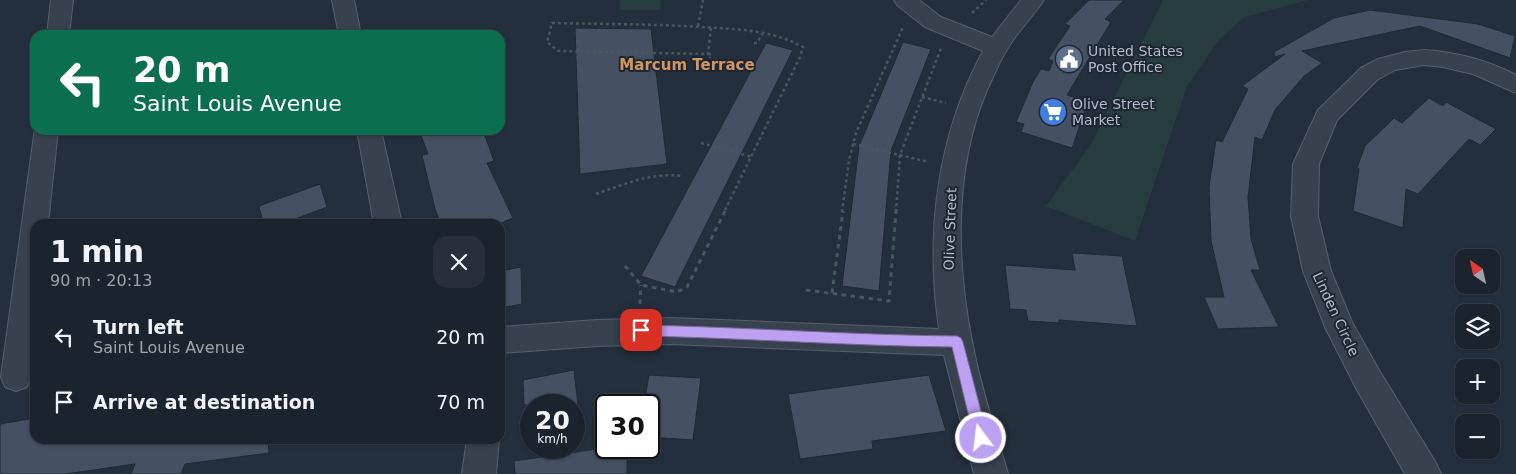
<!DOCTYPE html>
<html lang="en">
<head>
<meta charset="utf-8">
<style>
	:root { --surface:#1b232e; --page:#282f3a; --text:#f1f3f6; --muted:#a0a4aa; --line:#39404a }
	body { margin:0; font-family:"DejaVu Sans",sans-serif; background:var(--page); color:var(--text); height:100vh; display:flex; flex-direction:column; font-size:19px; white-space:nowrap }
	* { box-sizing:border-box; margin:0 }
	p { font-size:16px; color:var(--muted) }
	.icon { flex:none; width:28px; height:28px; fill:none; stroke:currentColor; stroke-width:2; stroke-linecap:round; stroke-linejoin:round }
	.map { position:relative; flex:1; overflow:hidden }
	.details { position:absolute; left:30px; top:219px; width:475px; height:225px; display:flex; flex-direction:column; background:var(--surface); border-radius:15px; box-shadow:0 1px 4px #0004,0 0 0 1px var(--line) }
	.details>* { flex:none }
	.top-card { position:absolute; left:30px; top:30px; width:475px; height:105px; border-radius:15px; box-shadow:0 1px 4px #0004,0 0 0 1px var(--line); background:#0b6e4f; color:#fff; overflow:hidden }
	.needle { width:32px; rotate:326deg }
	.buttons { position:absolute; left:1455px; top:249px; display:grid; gap:10px }
	.buttons a { display:grid; place-items:center; width:45px; height:45px; border-radius:10px; background:var(--surface); box-shadow:0 1px 4px #0004,0 0 0 1px var(--line); font-size:25px }
	.speed { position:absolute; left:520px; top:394px; display:flex; gap:10px; font-size:25px; font-weight:700; text-align:center }
	.speed>* { display:grid; place-content:center; width:65px; height:65px; border-radius:50%; background:var(--surface); box-shadow:0 1px 4px #0004,0 0 0 1px var(--line); line-height:1 }
	.speed small { font-size:12px; font-weight:400 }
	.speed .limit { border:2px solid #111; border-radius:8px; background:#fff; color:#111 }
	.pin { position:absolute; display:grid; place-items:center; width:42px; height:42px; color:#fff; margin:-21px; border-radius:10px; box-shadow:0 2px 8px #0006 }
	.me { position:absolute; width:55px; margin:-28px; rotate:345deg; stroke-linejoin:round; filter:drop-shadow(0 0 4px #0008) }
	.turn { display:flex; align-items:center; gap:18px; height:105px; padding:0 20px; font-size:22px }
	.turn .icon { width:65px; height:65px; stroke-width:2.5 }
	.turn b { display:block; font-size:35px; line-height:42px }
	.round { display:grid; place-items:center; flex:none; width:52px; height:52px; border-radius:15px; background:var(--page) }
	.overview { display:flex; align-items:center; justify-content:space-between; height:85px; padding:0 20px }
	h1 { font-size:30px; font-weight:700; line-height:38px }
	ul { padding:0; list-style:none }
	li { display:flex; align-items:center; gap:15px; height:65px; padding:0 20px }
	li div { flex:1 }
	li b { display:block; font-size:19px }
	li em { font-style:normal }
	.map>svg:first-child { display:block }
	.green { fill:#263c3f }
	.building { fill:#455162; stroke:#1f2835 }
	.lines { fill:none; stroke-linecap:round; stroke-linejoin:round }
	.minor-casing { stroke:#565f6c; stroke-width:2 }
	.path-far1 { stroke:#44595c; stroke-width:2.5; stroke-dasharray:3 3; stroke-linecap:butt }
	.path { stroke:#44595c; stroke-width:3; stroke-dasharray:4.5 4.5; stroke-linecap:butt }
	.minor { fill:#38414e; fill-rule:evenodd }
	.route { fill:#bca0f2; stroke:#7a689d }
	.labels { text-anchor:middle; stroke-width:4; stroke-linejoin:round; paint-order:stroke }
	.poi-label { font-size:14px; fill:#b4bcc9; stroke:#1d2633; text-anchor:start }
	.street-label { font-size:14px; fill:#b4bcc9; stroke:#1d2633 }
	.neighbourhood-label { font-size:15px; font-weight:bold; fill:#d59563; stroke:#1d2633 }
</style>
</head>
<body>
<div class="map">
<svg width="1516" height="474" viewBox="0 0 1516 474">
	<rect width="100%" height="100%" fill="#242f3e"/>
	<g class="green">
		<polygon points="620,0 661,0 660,10 620,10"/>
		<polygon points="1163,0 1308,0 1245,17 1220,38 1187,86 1135,241 1046,206 1090,146"/>
	</g>
	<g class="building">
		<polygon points="1089,0 1124,0 1105,19 1111,22 1067,95 1088,102 1072,148 1021,132 1024,124 1016,122 1033,82 1041,69 1049,71 1053,61 1048,59 1070,26 1065,24"/>
		<polygon points="1370,10 1478,24 1515,36 1510,58 1420,26 1302,51 1322,63 1304,76 1275,110 1262,140 1255,137 1248,197 1251,239 1260,270 1251,270 1279,327 1218,329 1204,297 1224,297 1211,241 1209,187 1216,140 1222,142 1248,89 1242,86 1285,54 1275,57 1274,52 1334,18"/>
		<polygon points="575,28 651,29 667,164 580,174"/>
		<polygon points="903,42 931,49 891,151 879,291 842,286 859,146"/>
		<polygon points="766,43 793,50 675,287 641,276"/>
		<polygon points="1429,98 1443,106 1446,102 1496,129 1480,145 1469,139 1418,194 1406,189 1403,228 1353,211 1359,169 1357,168 1365,146 1394,118 1402,123"/>
		<polygon points="419,130 483,130 494,161 487,163 513,218 499,224 441,224 435,209 422,155 428,154"/>
		<polygon points="320,184 327,207 282,224 263,224 259,206"/>
		<polygon points="1072,253 1122,256 1137,326 1059,320 1059,323 1028,321 1026,310 1010,309 1005,265 1075,270"/>
		<polygon points="521,267 522,304 500,308 500,271"/>
		<polygon points="574,370 578,405 524,405 523,380"/>
		<polygon points="649,375 701,378 693,440 649,437 649,405 644,405"/>
		<polygon points="929,375 946,431 872,441 873,449 800,459 788,394"/>
		<polygon points="35,418 35,439 268,439 269,453 185,464 181,474 131,474 135,464 66,474 0,474 0,424"/>
		<polygon points="604,448 627,448 627,474 515,474 514,461"/>
	</g>
	<g class="lines">
		<g class="minor-casing">
			<g id="minor">
				<polygon points="51,0 73,0 69,35 47,35"/>
				<polygon points="332,0 354,0 361,35 339,35"/>
				<path d="M894 0H919L941 17 992 37 1021 0H1044C1035 13 1025 24 1016 36 1007 48 1000 61 994 75 953 157 955 259 973 346 981 389 996 432 1008 474H974L944 355 670 344 597 346 500 353V327L597 320 670 318 939 329C925 233 937 136 983 51L925 27 897 5Z"/>
				<path d="M1424 50C1456 52 1487 60 1516 75V93L1473 74 1443 67 1424 65 1395 70 1377 80 1337 120 1319 164 1318 216 1331 271 1352 322 1379 370 1436 463 1441 474H1405L1357 390 1325 327 1303 271 1291 216 1293 164 1318 110 1361 68 1378 59 1405 52Z"/>
				<polygon points="35,128 35,130 58,130 48,224 35,224 35,345 31,377 27,387 16,391 5,387 1,377"/>
				<polygon points="357,130 381,130 402,224 374,224"/>
				<polygon points="467,439 499,439 496,474 462,474"/>
			</g>
		</g>
		<g class="path-far1">
			<polyline points="972,13 986,0"/>
			<polyline points="698,26 703,0"/>
			<path d="M711 28 708 54 558 51 547 42 552 23C602 24 652 24 702 27 736 29 773 30 803 47L800 57 724 212"/>
			<polyline points="754,43 757,43 762,34"/>
			<polyline points="708,54 711,54 710,58"/>
			<polyline points="922,97 946,103"/>
			<polyline points="701,143 752,157"/>
			<polyline points="853,144 929,162"/>
			<path d="M596 194C625 184 652 172 683 176"/>
			<polyline points="842,212 849,160 856,133 903,27"/>
			<polyline points="896,212 900,155 941,48"/>
		</g>
		<g class="path">
			<polyline points="625,266 641,285 677,292 687,287 725,211"/>
			<polyline points="806,290 889,301 896,211"/>
			<polyline points="832,293 843,211"/>
			<polyline points="640,304 641,285"/>
		</g>
		<use href="#minor" class="minor"/>
	</g>
	<path class="route" d="M641 325C746 327 851 335 957 336L961 338 963 342 988 438 986 442 981 444 976 442 974 438 952 347C848 346 745 338 641 336L637 334 635 330 637 326Z"/>
	<defs>
		<g id="civic-disc" transform="scale(1.4375)"><circle r="9.5" fill="#5c6f8a" stroke="#1d2633"/><path d="M-.6-6.5H3V-4.5H.6V-3L4-1V1h2V6H-6V1h2V-1L-.6-3ZM-1.2 2.5V6h2.4V2.5Z" fill="#fff"/></g>
		<g id="supermarket-disc" transform="scale(1.4375)"><circle r="9.5" fill="#3f7fe0" stroke="#1d2633"/><path d="M-6-5.5h2.5l.6 2H6L4.5 2H-2.5L-4.4-4H-6ZM-1.5 3.2a1.3 1.3 0 1 0 .1 0ZM3 3.2a1.3 1.3 0 1 0 .1 0Z" fill="#fff"/></g>
	</defs>
	<g fill-rule="evenodd">
		<use href="#civic-disc" x="1069" y="59"/>
		<use href="#supermarket-disc" x="1053" y="112"/>
	</g>
	<g class="labels">
		<g class="poi-label">
			<text x="1088" y="56">United States<tspan x="1088" dy="16">Post Office</tspan></text>
			<text x="1072" y="109">Olive Street<tspan x="1072" dy="16">Market</tspan></text>
		</g>
		<g class="street-label">
			<text transform="translate(950 229) rotate(-88)" y="5">Olive Street</text>
			<text transform="translate(1336 314) rotate(65)" y="5">Linden Circle</text>
		</g>
		<g class="neighbourhood-label">
			<text x="687" y="70">Marcum Terrace</text>
		</g>
	</g>
</svg>
<div class="buttons">
<a><svg class="needle" viewBox="-14 -14 28 28"><path d="M0-13l5 13h-10z" fill="#e53935"/><path d="M0 13l5-13h-10z" fill="#a0a4aa"/></svg></a>
<a><svg class="icon" aria-label="layers" viewBox="0 0 24 24"><path d="M12 4l9 5-9 5-9-5zM3 14l9 5 9-5"/></svg></a>
<a>+</a>
<a>−</a>
</div>
<div class="speed"><div>20<small>km/h</small></div><div class="limit">30</div></div>
<div class="pin" style="left:641px;top:330px;background:#d93025"><svg class="icon" aria-label="arrive" viewBox="0 0 24 24"><path d="M6 21V4h12l-3 4 3 4H6"/></svg></div>
<svg class="me" style="left:981px;top:438px" viewBox="-20 -20 40 40"><circle r="17" fill="#bca0f2" stroke="#fff" stroke-width="3"/><path d="M0-11L8 9 0 5-8 9z" fill="#fff"/></svg>
<div class="top-card">
<div class="turn"><svg class="icon" aria-label="left" viewBox="0 0 24 24"><path d="M17 20v-9H6M10 6l-5 5 5 5"/></svg><div><b>20 m</b>Saint Louis Avenue</div></div>
</div>
<section class="details">
<div class="overview"><div><h1>1 min</h1><p>90 m · 20:13</p></div><a class="round"><svg class="icon" aria-label="close" viewBox="0 0 24 24"><path d="M6 6l12 12M18 6L6 18"/></svg></a></div>
<ul>
<li><svg class="icon" aria-label="left" viewBox="0 0 24 24"><path d="M17 20v-9H6M10 6l-5 5 5 5"/></svg><div><b>Turn left</b><p>Saint Louis Avenue</p></div><em>20 m</em></li>
<li><svg class="icon" aria-label="arrive" viewBox="0 0 24 24"><path d="M6 21V4h12l-3 4 3 4H6"/></svg><div><b>Arrive at destination</b></div><em>70 m</em></li>
</ul>
</section>
</div>
</body>
</html>
